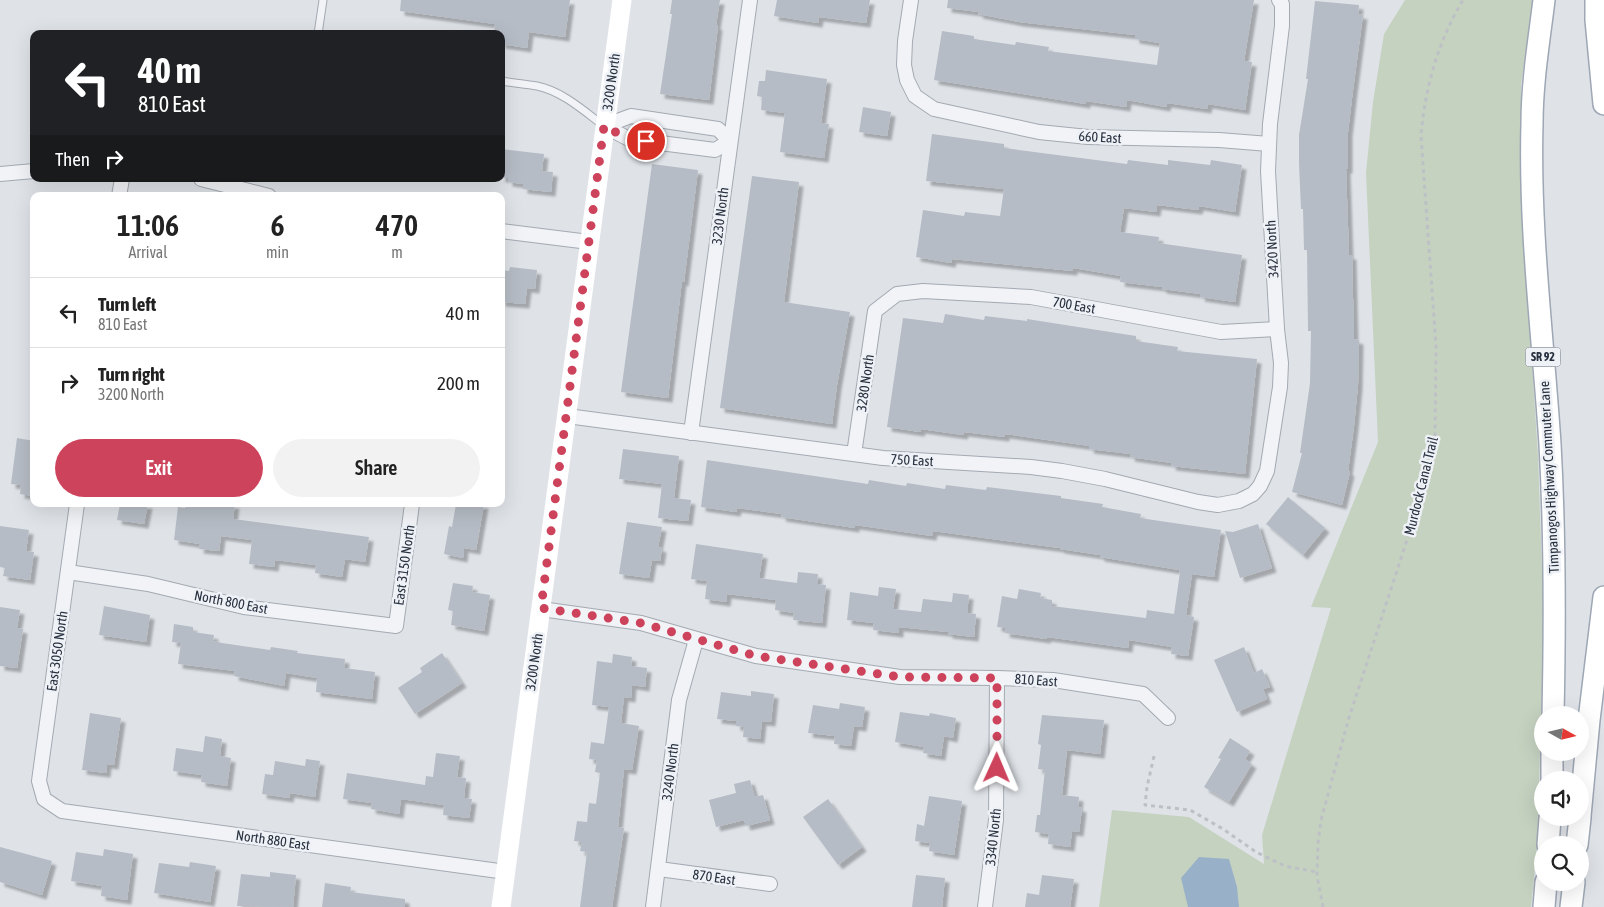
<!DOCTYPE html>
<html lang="en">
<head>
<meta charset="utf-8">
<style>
	:root { --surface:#fff; --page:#f2f2f2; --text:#222; --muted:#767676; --line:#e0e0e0; --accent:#cd435c }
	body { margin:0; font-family:"Asap Condensed",sans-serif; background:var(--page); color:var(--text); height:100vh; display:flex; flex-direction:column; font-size:19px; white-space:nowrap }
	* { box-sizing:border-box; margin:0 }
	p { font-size:16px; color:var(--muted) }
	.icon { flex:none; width:28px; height:28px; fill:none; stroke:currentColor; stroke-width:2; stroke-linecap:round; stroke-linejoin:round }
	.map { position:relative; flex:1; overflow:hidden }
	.drawer { position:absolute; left:30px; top:192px; width:475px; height:315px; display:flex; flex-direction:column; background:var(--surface); border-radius:10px; box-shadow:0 5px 20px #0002 }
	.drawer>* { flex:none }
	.hud { position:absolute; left:30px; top:30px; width:475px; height:152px; border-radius:10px; box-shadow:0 5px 20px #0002; background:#202124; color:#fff; overflow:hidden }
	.needle { width:32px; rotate:98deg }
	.tools { position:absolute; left:1534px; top:706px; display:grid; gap:10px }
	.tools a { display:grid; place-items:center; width:55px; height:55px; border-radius:50%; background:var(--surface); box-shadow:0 5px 20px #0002; font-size:25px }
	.pin { position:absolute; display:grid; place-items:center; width:42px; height:42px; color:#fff; margin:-21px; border:2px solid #fff; border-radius:50%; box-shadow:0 1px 5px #0007 }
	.me { position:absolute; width:55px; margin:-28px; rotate:1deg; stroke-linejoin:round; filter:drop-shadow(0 0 4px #0008) }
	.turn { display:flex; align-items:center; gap:18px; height:105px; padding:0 25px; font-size:22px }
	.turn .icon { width:65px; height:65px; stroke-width:2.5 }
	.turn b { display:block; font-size:35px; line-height:42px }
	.then { display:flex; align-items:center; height:48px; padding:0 25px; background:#0003; gap:10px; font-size:19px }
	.eta { display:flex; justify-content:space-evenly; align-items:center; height:85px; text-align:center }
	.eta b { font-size:30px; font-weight:600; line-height:35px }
	.cta { display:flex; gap:10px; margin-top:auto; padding:10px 25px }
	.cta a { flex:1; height:58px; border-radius:30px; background:var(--accent); color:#fff; font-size:20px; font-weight:600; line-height:58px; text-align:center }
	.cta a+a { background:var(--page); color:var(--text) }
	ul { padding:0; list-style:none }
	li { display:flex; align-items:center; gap:15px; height:70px; padding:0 25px; border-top:1px solid var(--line) }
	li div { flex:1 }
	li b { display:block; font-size:19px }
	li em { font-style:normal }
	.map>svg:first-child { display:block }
	.green { fill:#c5d2c0 }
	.water { fill:#99b1c8 }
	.building { fill:#b6bcc5; filter:url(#shadow) }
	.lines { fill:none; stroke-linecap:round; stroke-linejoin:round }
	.lane-casing { stroke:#a4aab2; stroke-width:9 }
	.street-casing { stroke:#a4aab2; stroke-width:16 }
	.primary-casing { stroke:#9ea7b4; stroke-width:24 }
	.path { stroke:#bdc1c6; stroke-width:3; stroke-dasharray:4 4; stroke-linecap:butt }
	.lane { stroke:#f1f3f6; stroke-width:7 }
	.street { stroke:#f1f3f6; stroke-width:14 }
	.secondary { stroke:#fff; stroke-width:19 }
	.primary { stroke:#fff; stroke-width:21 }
	.route { stroke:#cd435c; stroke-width:9; stroke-dasharray:0 16.2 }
	.labels { text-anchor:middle; stroke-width:5; stroke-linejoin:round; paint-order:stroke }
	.shield { fill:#eef1f6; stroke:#636b76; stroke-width:1 }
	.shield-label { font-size:12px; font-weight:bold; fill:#28313f }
	.street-label { font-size:14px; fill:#28313f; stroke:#eef1f6 }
</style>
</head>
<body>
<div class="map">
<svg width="1604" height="907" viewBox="0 0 1604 907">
	<defs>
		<filter id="shadow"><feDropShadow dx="4.5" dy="4.5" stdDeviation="1" flood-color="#0004"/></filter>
	</defs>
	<rect width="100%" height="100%" fill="#dfe3e8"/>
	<polygon class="green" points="1405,0 1533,0 1521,85 1521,193 1538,456 1544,630 1537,846 1531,907 1099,907 1112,810 1189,817 1264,864 1262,835 1331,608 1311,607 1378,442 1366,173 1373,102 1384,34"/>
	<polygon class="water" points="1199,857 1229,859 1237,887 1239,907 1188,907 1181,878"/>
	<g class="building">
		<polygon points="401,0 570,0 565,37 529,32 527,48 501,44 501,34 494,34 495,24 400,11"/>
		<polygon points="672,0 720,0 716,25 718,26 709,100 660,94 672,14 670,14"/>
		<polygon points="777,0 870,0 866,23 819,17 818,23 774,16"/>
		<polygon points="948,0 1254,0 1244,61 1252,62 1245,110 1208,104 1207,109 1167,103 1166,107 1127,100 1126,107 1086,101 1086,104 934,80 942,31 974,36 974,39 1015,45 1016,42 1049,47 1048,51 1157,65 1160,43 1135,39 1135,35 1019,22 978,14 979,12 947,8"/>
		<polygon points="1315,1 1359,5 1358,14 1363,15 1353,90 1348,132 1348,169 1346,169 1349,255 1352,255 1354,339 1359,340 1358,385 1354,426 1348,471 1350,472 1342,505 1292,492 1302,453 1300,453 1310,383 1311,331 1308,331 1307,250 1304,250 1303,209 1301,209 1299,164 1299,135 1308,79 1306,79"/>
		<polygon points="766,70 827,79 821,123 829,124 824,158 780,152 785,113 761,110 762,97 757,96 759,81 765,81"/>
		<polygon points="863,107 891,112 887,136 859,132"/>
		<polygon points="932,134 1004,144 1004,148 1127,164 1128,160 1168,165 1168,160 1210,165 1211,160 1242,165 1235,212 1199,206 1198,210 1157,205 1156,212 1124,208 1120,232 1159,237 1158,243 1242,255 1235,302 1200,297 1201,294 1162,289 1162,287 1120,282 1121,276 1073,268 1073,271 952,259 951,263 916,257 923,210 964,216 965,212 1000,216 1004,189 926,181"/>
		<polygon points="501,149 544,154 542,171 553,172 551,192 523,189 523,184 508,182 508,178 501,178"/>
		<polygon points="652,164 698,170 684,282 682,281 668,398 621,392"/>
		<polygon points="752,176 799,182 784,302 850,312 837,385 832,424 720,408"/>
		<polygon points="510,267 537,270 535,289 527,288 525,304 501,302 501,270 509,271"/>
		<polygon points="945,314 984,320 985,316 1027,321 1027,319 1136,336 1136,341 1178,347 1177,351 1257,359 1245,474 1171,466 1172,463 1130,457 1131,454 1089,449 1090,446 1005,434 1005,437 964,432 963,435 921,429 920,432 887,427 903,318 943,323"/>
		<polygon points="17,438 34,441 34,496 20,494 21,485 11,484"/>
		<polygon points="623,449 679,456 674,498 691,500 688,521 658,518 662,484 619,479"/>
		<polygon points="707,460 868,484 869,480 906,486 907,483 945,489 946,485 986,490 987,487 1061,496 1061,498 1103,504 1102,507 1141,514 1140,518 1221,530 1214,577 1192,574 1186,615 1194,617 1188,656 1171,654 1172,647 1129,640 1128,648 1047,637 1046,639 1005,633 1006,628 997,627 1002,596 1017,599 1019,589 1041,593 1040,598 1052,600 1052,606 1146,618 1147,610 1174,614 1180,572 1179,570 1100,557 1100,555 1060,549 1060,548 933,531 932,536 855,525 855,528 781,517 782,514 737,508 736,512 701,507"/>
		<polygon points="1288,497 1325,528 1303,555 1266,524"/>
		<polygon points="120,504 148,504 144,524 117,520"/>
		<polygon points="186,504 235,504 233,519 369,537 365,562 345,559 342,577 315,573 316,565 275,560 274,567 249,564 252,540 221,536 219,551 199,549 200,544 174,540 178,507 185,508"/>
		<polygon points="456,504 484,504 476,550 464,548 463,558 444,554 449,526 452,527"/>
		<polygon points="627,522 662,527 658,547 662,548 660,561 652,560 649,578 619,574"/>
		<polygon points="1258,524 1272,568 1240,578 1225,531 1233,532"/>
		<polygon points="0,526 29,530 26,551 34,552 30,580 3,576 5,568 0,567"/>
		<polygon points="696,544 763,554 759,578 797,583 798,572 818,574 817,584 826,585 822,623 793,620 794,613 775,610 776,600 727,594 726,602 705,599 707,581 691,579"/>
		<polygon points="453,583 473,586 472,592 490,595 484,631 451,625 453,611 448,610"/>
		<polygon points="879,587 896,589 893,609 921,612 923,599 952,602 953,593 969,595 967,613 976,614 974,637 948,634 948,632 899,627 899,633 873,630 874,623 847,620 850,592 878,596"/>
		<polygon points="104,606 150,615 146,642 99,635"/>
		<polygon points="0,607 20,610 17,628 23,629 17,668 0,666"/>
		<polygon points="174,624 193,627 193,632 214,635 213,641 222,643 270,650 271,647 298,651 297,653 345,659 344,668 375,672 372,699 316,692 317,678 286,673 284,686 234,676 235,671 178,664 181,643 172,642"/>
		<polygon points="1244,647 1254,673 1262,669 1270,687 1263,689 1267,699 1237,712 1214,660"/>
		<polygon points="442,653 462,683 415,714 398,688 422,672 420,668"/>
		<polygon points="613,654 632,657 631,666 647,668 645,687 632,685 631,698 624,697 621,723 639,726 632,770 624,769 618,827 624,828 612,907 580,907 587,852 580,851 582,842 574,841 577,821 587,822 589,803 596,804 600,773 595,772 597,760 589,759 591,742 604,744 609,707 592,705 597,661 612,663"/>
		<polygon points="751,691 774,694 771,722 762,721 760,739 743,737 744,727 736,726 736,721 717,719 721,692 751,696"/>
		<polygon points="840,703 865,707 862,727 854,726 851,746 834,744 835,736 808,733 813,705 839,709"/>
		<polygon points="900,712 929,716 930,713 956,718 953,738 944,736 941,756 923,753 924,747 895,742"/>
		<polygon points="90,713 121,718 114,765 107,764 106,773 82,770"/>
		<polygon points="1042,715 1104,720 1100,754 1067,750 1062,795 1079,797 1078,807 1082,808 1079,832 1072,831 1070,847 1048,844 1049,834 1035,832 1037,815 1040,815 1045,770 1038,769 1041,745 1038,744"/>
		<polygon points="205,736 222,739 220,756 231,758 227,786 201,782 202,775 173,771 176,748 203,752"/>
		<polygon points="1230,738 1250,751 1245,759 1252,764 1229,802 1204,787 1221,759 1218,758"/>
		<polygon points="436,753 460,756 457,777 466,778 464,798 472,799 469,818 443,815 444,805 401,799 399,814 371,809 372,803 343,799 347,773 425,785 426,776 433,777"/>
		<polygon points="306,759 320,761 315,797 290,793 289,798 262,794 265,774 273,775 275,761 305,766"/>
		<polygon points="750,780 755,797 763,795 770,820 746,826 744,820 716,827 709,800 736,793 734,784"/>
		<polygon points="929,796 962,801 954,855 929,851 930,843 915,841 917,824 924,826"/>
		<polygon points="828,799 862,847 838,865 803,817"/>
		<polygon points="0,847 52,861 42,895 0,882"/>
		<polygon points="104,849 133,854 127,900 101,896 102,886 71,881 76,852 103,856"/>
		<polygon points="190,862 216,866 210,902 154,893 159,863 189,867"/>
		<polygon points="270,872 296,875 293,907 237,906 241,874 270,877"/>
		<polygon points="916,875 945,878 942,907 912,907"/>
		<polygon points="1042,875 1074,879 1070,907 1025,907 1027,893 1039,895"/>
		<polygon points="325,883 351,887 350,892 405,899 405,907 322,907"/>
	</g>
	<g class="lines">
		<g class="lane-casing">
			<g id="lane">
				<polyline points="318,34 323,0"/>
				<path d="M501 81C513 83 525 84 537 86 562 91 584 111 604 126"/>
			</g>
		</g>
		<g class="street-casing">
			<g id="street">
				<polyline points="911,0 905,41 904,65 907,80 915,96 934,109 1039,132 1088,137 1219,140 1269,144"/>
				<polygon points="631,116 718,129 730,141 715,150 629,139 604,126"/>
				<polyline points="0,174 34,171"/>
				<polyline points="201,179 269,196"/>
				<polyline points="119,196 122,179"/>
				<polyline points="501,231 589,242"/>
				<polyline points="567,416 883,458 1031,467 1062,471 1105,479 1198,502 1218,505 1239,501 1253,494 1260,486 1267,471 1280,387 1281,363 1277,329 1268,171 1270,124 1282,26 1282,4 1279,0"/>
				<polyline points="691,433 750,0"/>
				<polyline points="854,454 875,311 897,294 923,291 1031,297 1221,332 1277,329"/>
				<polyline points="77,504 39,781 44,799 62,811 506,872"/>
				<polyline points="68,572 148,584 244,607 396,626 412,504"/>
				<polyline points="541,609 641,623 756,656 900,677 997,678 1053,680 1143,694 1168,718"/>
				<polyline points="659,869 770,884"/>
				<polyline points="653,907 679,700 696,640"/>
				<polyline points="985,907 996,820 997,678"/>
			</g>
		</g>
		<g class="primary-casing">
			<g id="primary">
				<path d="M1544 0C1539 41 1532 82 1532 124 1529 230 1543 337 1550 444 1555 534 1555 625 1553 715"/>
				<polyline points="1596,0 1596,20 1604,104"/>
				<polyline points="1552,780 1552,752"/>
				<polyline points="1580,816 1589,720 1604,597"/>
				<polyline points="1548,845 1550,818"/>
				<polyline points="1577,845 1580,818"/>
				<polyline points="1544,907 1546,882"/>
				<polyline points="1571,907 1574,882"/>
			</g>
		</g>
		<g class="path">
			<polyline points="1154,756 1147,787 1145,805 1190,810 1223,829 1256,852 1285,866 1317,872"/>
			<path d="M1323 907 1317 876 1318 843 1321 820 1348 721 1419 503 1430 461 1435 435 1436 346 1421 136C1425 88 1438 41 1463 0"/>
		</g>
		<use href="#lane" class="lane"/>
		<use href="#street" class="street"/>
		<polyline class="secondary" points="501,907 622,0"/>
		<use href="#primary" class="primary"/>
	</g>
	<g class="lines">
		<polyline class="route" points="646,141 629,139 604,126 541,608 641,623 756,656 900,677 997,678 997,768"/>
	</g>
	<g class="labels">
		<rect class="shield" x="1525.5" y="347.5" width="35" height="19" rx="4"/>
		<g class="shield-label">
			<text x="1543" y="361">SR 92</text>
		</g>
		<g class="street-label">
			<text transform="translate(611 82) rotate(-82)" y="5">3200 North</text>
			<text transform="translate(1100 137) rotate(3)" y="5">660 East</text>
			<text transform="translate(720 216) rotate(-83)" y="5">3230 North</text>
			<text transform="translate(1272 249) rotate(-93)" y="5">3420 North</text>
			<text transform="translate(1074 305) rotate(10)" y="5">700 East</text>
			<text transform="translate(865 383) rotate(-82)" y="5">3280 North</text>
			<text transform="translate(912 460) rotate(3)" y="5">750 East</text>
			<text transform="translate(1549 477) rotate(-93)" y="5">Timpanogos Highway Commuter Lane</text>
			<text transform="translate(1421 486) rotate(-76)" y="5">Murdock Canal Trail</text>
			<text transform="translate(404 565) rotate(-82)" y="5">East 3150 North</text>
			<text transform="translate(231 602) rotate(11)" y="5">North 800 East</text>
			<text transform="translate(57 651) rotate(-82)" y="5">East 3050 North</text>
			<text transform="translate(534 662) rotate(-82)" y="5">3200 North</text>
			<text transform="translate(1036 680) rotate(4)" y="5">810 East</text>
			<text transform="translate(670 772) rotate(-83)" y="5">3240 North</text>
			<text transform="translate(993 837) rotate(-84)" y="5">3340 North</text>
			<text transform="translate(273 840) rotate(8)" y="5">North 880 East</text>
			<text transform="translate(714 877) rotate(8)" y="5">870 East</text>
		</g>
	</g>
</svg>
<div class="tools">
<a><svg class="needle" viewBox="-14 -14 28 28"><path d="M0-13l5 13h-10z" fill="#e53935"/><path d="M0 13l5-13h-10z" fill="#767676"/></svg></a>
<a><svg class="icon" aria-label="sound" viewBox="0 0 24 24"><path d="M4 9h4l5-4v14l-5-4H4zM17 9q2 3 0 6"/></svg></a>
<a><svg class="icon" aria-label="search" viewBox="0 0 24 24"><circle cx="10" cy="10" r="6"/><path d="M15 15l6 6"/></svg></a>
</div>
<div class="pin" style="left:646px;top:141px;background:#d93025"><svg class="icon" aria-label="arrive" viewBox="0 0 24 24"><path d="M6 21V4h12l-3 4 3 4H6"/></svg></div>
<svg class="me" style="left:997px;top:768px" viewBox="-20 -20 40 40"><path d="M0-17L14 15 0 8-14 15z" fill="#cd435c" stroke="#fff" stroke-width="4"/></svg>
<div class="hud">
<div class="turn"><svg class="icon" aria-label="left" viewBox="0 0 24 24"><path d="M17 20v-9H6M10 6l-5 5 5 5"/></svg><div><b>40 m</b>810 East</div></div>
<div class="then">Then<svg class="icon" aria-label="right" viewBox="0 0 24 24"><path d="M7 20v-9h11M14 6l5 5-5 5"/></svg></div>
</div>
<section class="drawer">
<div class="eta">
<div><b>11:06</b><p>Arrival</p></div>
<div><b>6</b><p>min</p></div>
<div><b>470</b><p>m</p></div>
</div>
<ul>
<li><svg class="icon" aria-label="left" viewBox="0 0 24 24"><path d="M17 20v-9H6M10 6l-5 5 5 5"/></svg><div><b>Turn left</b><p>810 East</p></div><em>40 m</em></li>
<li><svg class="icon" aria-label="right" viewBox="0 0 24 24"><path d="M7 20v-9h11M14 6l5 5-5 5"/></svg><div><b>Turn right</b><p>3200 North</p></div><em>200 m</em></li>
</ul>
<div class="cta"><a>Exit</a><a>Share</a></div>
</section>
</div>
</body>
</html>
